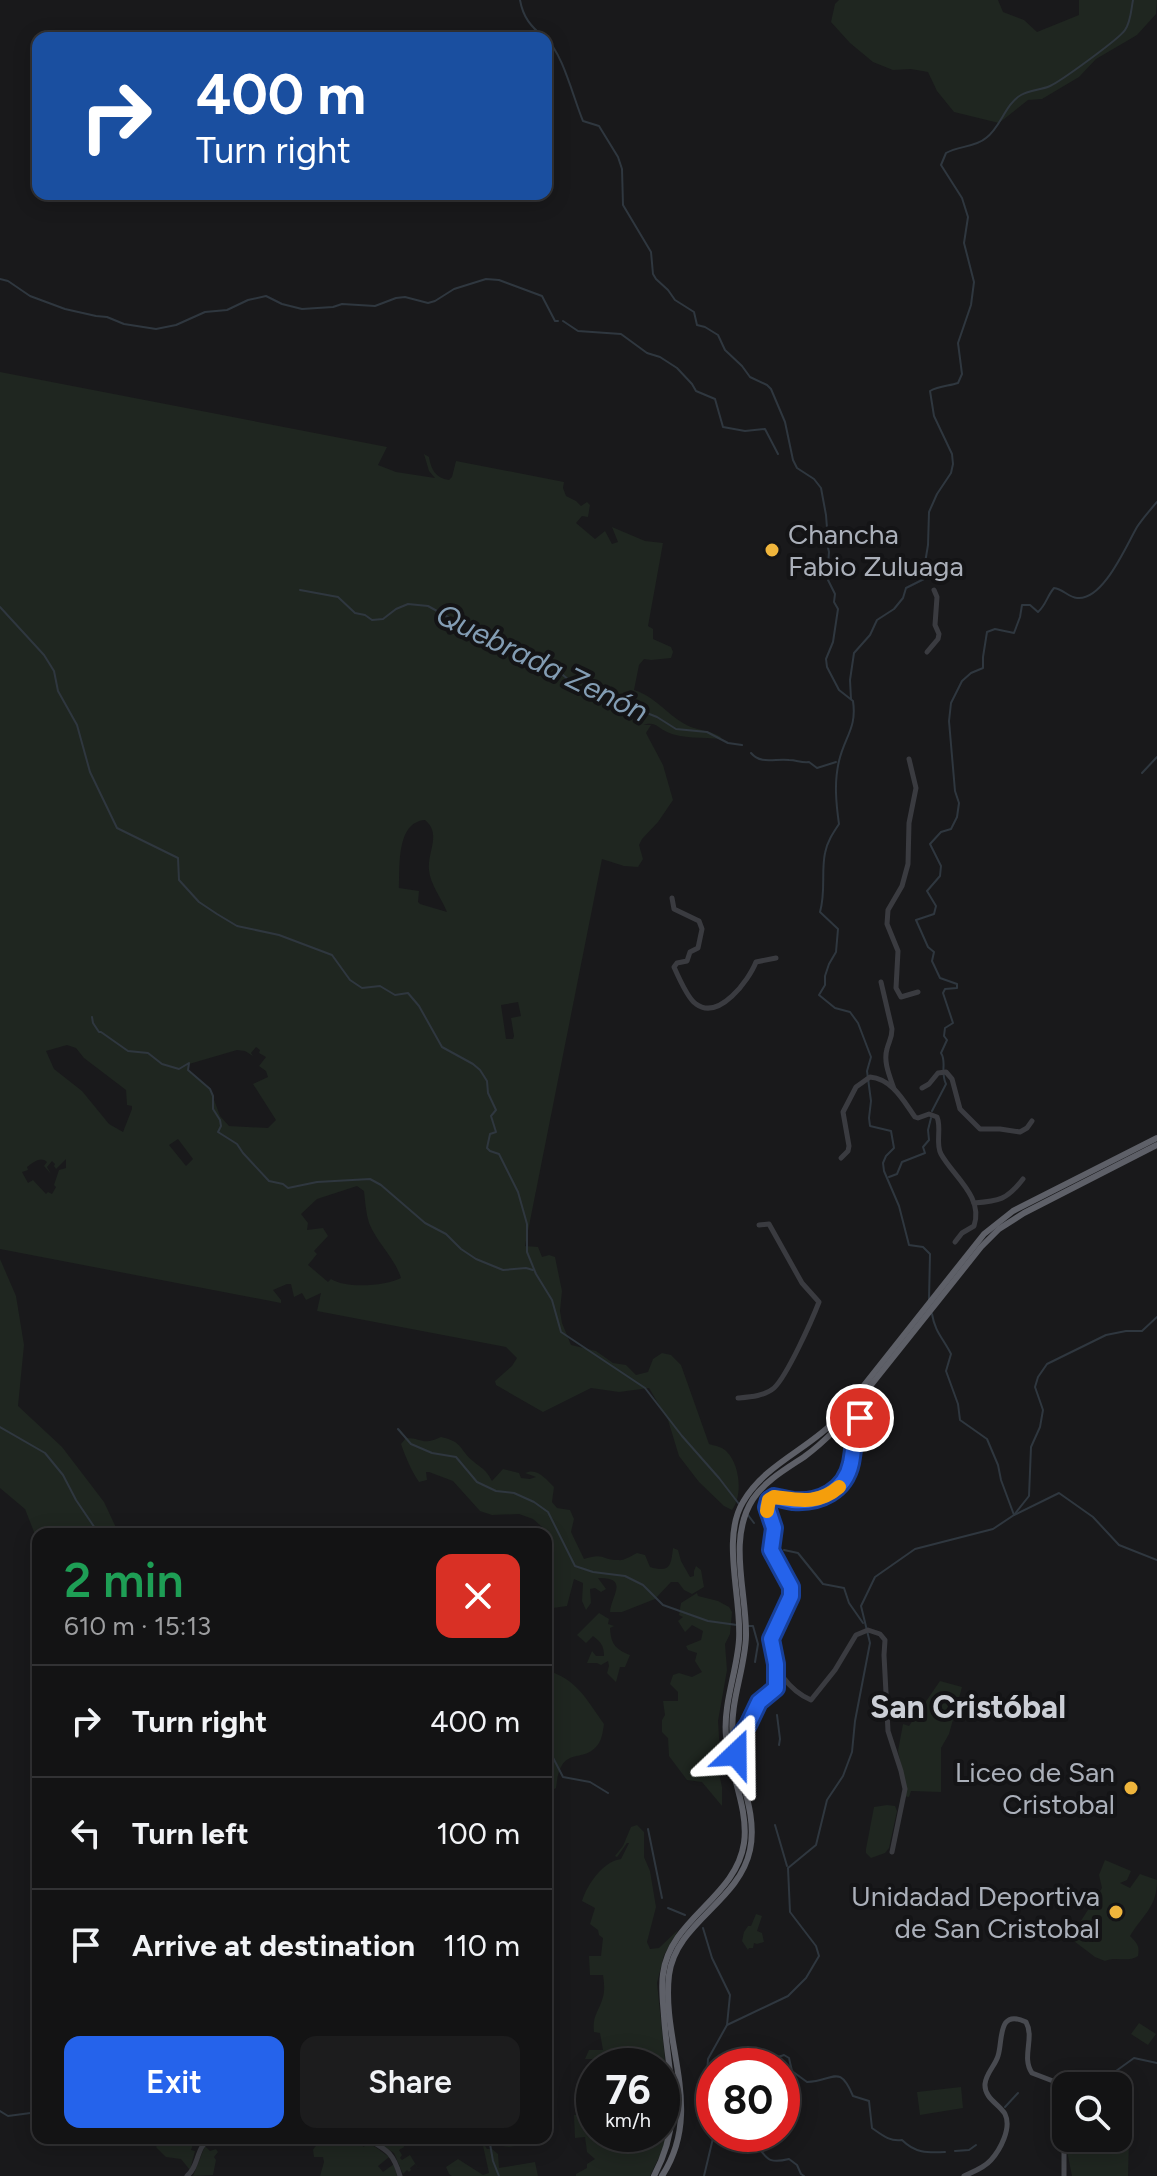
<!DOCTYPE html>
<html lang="en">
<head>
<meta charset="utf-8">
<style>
	:root { --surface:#131314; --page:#1c1c1d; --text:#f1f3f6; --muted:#9d9ea0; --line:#323234; --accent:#2563eb }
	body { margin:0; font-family:Figtree,sans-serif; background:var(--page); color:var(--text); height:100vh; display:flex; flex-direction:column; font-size:30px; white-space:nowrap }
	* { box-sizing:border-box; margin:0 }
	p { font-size:26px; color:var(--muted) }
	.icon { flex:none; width:44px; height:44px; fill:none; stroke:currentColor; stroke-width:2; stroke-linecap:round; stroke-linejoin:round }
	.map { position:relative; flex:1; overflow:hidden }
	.panel { position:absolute; left:32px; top:1528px; width:520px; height:616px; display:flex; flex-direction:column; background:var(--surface); border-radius:16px; box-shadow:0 4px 20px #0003,0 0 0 2px var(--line) }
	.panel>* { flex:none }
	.banner { position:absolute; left:32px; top:32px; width:520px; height:168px; border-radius:16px; box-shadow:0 4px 20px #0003,0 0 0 2px var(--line); background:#1a4fa0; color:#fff; overflow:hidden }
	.controls { position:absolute; left:1052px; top:2072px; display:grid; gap:16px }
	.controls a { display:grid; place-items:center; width:80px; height:80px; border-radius:16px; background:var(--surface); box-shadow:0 4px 20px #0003,0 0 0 2px var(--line); font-size:40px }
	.speed { position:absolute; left:576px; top:2048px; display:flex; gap:16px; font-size:40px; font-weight:700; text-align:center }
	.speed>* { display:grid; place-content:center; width:104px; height:104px; border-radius:50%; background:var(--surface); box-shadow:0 4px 20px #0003,0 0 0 2px var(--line); line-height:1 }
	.speed small { font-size:20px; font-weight:400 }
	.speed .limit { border:12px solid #d22; background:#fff; color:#111 }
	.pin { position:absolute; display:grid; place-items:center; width:68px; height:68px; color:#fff; margin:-34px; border:4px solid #fff; border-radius:50%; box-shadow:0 2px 8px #0007 }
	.me { position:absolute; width:88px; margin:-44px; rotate:23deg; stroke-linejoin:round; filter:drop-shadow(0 0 6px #0008) }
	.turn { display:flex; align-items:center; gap:28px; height:168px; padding:0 32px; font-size:36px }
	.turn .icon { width:104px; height:104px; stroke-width:2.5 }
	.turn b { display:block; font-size:56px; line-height:68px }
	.round { display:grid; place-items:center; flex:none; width:84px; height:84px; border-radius:16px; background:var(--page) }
	.head { display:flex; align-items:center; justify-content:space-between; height:136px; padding:0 32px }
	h1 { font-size:48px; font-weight:600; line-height:60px; color:#1e9e55 }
	.button { display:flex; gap:16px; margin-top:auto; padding:16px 32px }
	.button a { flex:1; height:92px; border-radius:16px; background:var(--accent); color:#fff; font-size:32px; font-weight:600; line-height:92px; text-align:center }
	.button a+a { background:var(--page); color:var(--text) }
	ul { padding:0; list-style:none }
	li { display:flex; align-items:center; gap:24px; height:112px; padding:0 32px; border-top:2px solid var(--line) }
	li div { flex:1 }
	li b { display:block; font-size:30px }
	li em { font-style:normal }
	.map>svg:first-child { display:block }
	.green { fill:#1f2620; fill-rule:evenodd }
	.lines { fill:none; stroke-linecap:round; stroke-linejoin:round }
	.stream { stroke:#2f373f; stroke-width:2 }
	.tertiary { stroke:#3a3b40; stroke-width:5 }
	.secondary { stroke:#484a50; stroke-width:5 }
	.trunk { stroke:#5e6068; stroke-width:6 }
	.route-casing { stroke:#184099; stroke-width:20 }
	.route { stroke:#2563eb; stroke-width:14 }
	.slow { stroke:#f59e0b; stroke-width:14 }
	.poi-dot { fill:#efb53c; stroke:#141416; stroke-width:3 }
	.labels { text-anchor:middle; stroke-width:8; stroke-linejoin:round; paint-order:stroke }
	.poi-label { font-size:28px; fill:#abb0ba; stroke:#141416; text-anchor:end }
	.water-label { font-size:30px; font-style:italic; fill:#839db4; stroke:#141416 }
	.quarter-label { font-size:32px; font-weight:bold; fill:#cccfd6; stroke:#141416 }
</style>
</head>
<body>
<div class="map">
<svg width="1157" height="2176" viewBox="0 0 1157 2176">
	<rect width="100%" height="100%" fill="#19191b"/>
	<g class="green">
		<polygon points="839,0 998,0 1003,12 1024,20 1037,32 1079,15 1079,0 1157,0 1156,14 1137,35 1096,59 1079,77 1042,99 1028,100 999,123 954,112 937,91 928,72 911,69 893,70 873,62 850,43 831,22 835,4"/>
		<path d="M0 372 387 447 378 465 396 472 435 478 429 471 424 454 429 457C431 470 436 478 449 480L452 477 456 461 564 482 563 488 566 496 576 501 581 506 587 502 590 505 588 517 582 516 576 523 595 539 605 531 612 544 618 542 612 527 645 541 663 543 648 626 653 629V639L671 647 673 652 671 658 651 660 644 659 639 665 634 690C654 696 666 713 683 723 695 731 708 729 721 737L720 739C704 737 681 739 667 732 657 727 655 721 643 725H651L646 733 663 765 673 800 658 822 642 839 639 845 643 859 638 867 624 866 602 859 525 1246 538 1247 542 1257 549 1255 555 1257 562 1291 560 1311 562 1323 571 1345 596 1351 613 1363 626 1365 636 1375 648 1372 653 1359 662 1353 671 1355 681 1365 709 1444C716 1446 723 1447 727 1452 740 1465 743 1496 732 1510L724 1506 699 1482 679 1456 668 1420 649 1388 619 1392 591 1388 543 1412 496 1385 495 1381 512 1366 517 1358 506 1347 317 1311 321 1293 306 1300 302 1293 294 1297 291 1284H287L273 1290 281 1300V1303L0 1249ZM425 820C442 834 427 852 429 870 430 884 442 899 447 912L420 904 418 902 419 891 399 888C400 867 396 822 425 820ZM518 1002 521 1016 511 1018 514 1036 513 1039H506L501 1005ZM67 1045 76 1048 84 1058 126 1090 127 1105 132 1106V1109L123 1132 109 1124 82 1091 54 1069 46 1051ZM256 1047 260 1050 259 1053 266 1057 259 1066 266 1071 268 1077 253 1084 276 1120 268 1128 229 1126 220 1116 210 1089 189 1070V1064L237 1050 245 1051 253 1056 251 1053ZM178 1139 193 1159 186 1166 169 1145ZM66 1159V1168L59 1170 54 1185 56 1187 52 1194 48 1192 46 1194 33 1180 28 1183 22 1172 28 1170 27 1167C34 1162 40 1156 47 1162L44 1166 51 1174 47 1167 52 1161 55 1164 54 1166 56 1169ZM357 1186 364 1191C365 1201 366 1213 369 1223 377 1243 395 1258 401 1278 386 1286 346 1289 331 1279L328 1282 308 1265 317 1254 314 1251 328 1236 323 1228 307 1230 308 1223 301 1214 317 1199Z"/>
		<polygon points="0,1259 16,1296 24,1345 18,1406 62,1447 104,1502 119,1534 38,1534 38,1542 25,1509 0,1488"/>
		<path d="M441 1437C464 1442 459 1450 473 1461 482 1469 486 1469 492 1481L503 1469 519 1473 521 1478 530 1479 536 1477 525 1473C537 1467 546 1479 554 1487L552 1502 557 1508 570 1510 574 1519 571 1532 584 1559C604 1552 602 1560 618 1560 624 1561 631 1556 637 1553L645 1555 650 1567C670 1573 671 1566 673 1548L678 1550 681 1561 690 1577 694 1576V1571L696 1566 701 1570 704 1587 692 1594 684 1590 678 1582H671L655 1599 622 1612H610C611 1596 630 1577 598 1578L606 1589 601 1592 595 1588 590 1589 591 1603 586 1610 582 1601 583 1583 574 1579 567 1606 546 1609V1557C552 1550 551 1541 549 1533L533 1519 519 1514 492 1515 480 1511 453 1481 429 1472H426L427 1480 419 1482C411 1470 406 1458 401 1444L406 1438C423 1438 422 1446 441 1437Z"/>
		<polygon points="697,1593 698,1596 718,1601 729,1607 732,1612 730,1634 725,1644 727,1670 718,1721 720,1752 717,1765 722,1787 722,1806 702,1782 687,1780 669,1756 668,1738 662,1732 662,1720 665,1715 663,1701 678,1701 678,1692 670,1684 673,1675 679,1673 692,1677 702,1672 695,1661 697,1653 688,1650 686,1646 701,1640 703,1631 692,1625 685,1632 678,1621 683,1617 679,1615 681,1603"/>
		<path d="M599 1613 609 1619 608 1624 614 1626 610 1628C611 1644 615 1649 630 1655L625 1667H620L616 1682 607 1673 609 1666 608 1661 601 1665 597 1663H587L592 1651 596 1656H604C604 1646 601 1642 593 1636L586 1643 577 1635Z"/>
		<path d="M546 1670C577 1679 586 1699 604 1724 603 1731 602 1738 599 1743 583 1767 561 1741 556 1788L547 1793Z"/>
		<polygon points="940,1681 962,1687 949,1734 941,1748 941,1792 911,1791 909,1797 903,1796 904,1779 898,1751 903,1724 909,1726"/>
		<polygon points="887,1805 895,1806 897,1811 889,1848 885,1853 871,1858 866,1853 866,1849 874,1807"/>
		<path d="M637 1825 644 1832V1857L650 1871 656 1907 647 1942 650 1949 659 1948 678 1930 664 1955 657 1983 669 2099 668 2120 667 2136 661 2153 650 2176H576V2174L587 2168V2164L595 2159 587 2152 585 2137 575 2138 574 2115H592L594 2111V2134H662V2066H596L595 2059H585L589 2050H603L600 2033 594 2032C592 2015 599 2012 603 1997 605 1990 604 1982 603 1975H590L589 1956H601L603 1938 599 1935 598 1930 590 1924 595 1908 582 1901C587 1885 603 1861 621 1859L629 1843H627L617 1857 615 1856 623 1846 631 1827Z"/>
		<path d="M1105 1860 1131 1871 1127 1880 1120 1883 1130 1888 1140 1874 1157 1880C1157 1908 1143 1914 1130 1936 1137 1943 1140 1946 1138 1956 1127 1963 1116 1956 1105 1961L1095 1957 1070 1938 1102 1888 1099 1875Z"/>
		<polygon points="756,1914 762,1916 757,1931 762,1933 764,1942 757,1944 754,1943 753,1948 749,1948 748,1950 742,1941 744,1932 748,1926 751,1926"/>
		<polygon points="1139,2023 1156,2034 1148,2045 1131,2034"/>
		<polygon points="961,2087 963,2108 920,2115 917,2092"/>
		<polygon points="1118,2106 1130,2106 1128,2176 1072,2176 1061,2121 1065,2115 1066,2138 1118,2138"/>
		<polygon points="167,2138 181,2138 182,2140 191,2138 194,2141 191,2150 195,2151 190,2170 181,2159 166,2157 156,2147 162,2139 166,2140"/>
		<path d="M335 2138H360L358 2143 364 2147 367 2141 389 2157 378 2166 383 2172 394 2164 397 2176H320L324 2162 323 2157H314L313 2150C319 2141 323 2139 334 2140Z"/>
		<polygon points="388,2138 403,2141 404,2147 399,2150 402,2155 400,2158 402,2160 410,2155 419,2170 415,2164 410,2168 411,2170 409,2172 407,2170 403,2174 394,2153 371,2139"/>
		<path d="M485 2138H531C519 2150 498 2149 485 2138Z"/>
		<polygon points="482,2141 487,2149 492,2149 498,2154 499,2168 535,2162 538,2176 452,2176 449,2174 446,2167 458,2159 483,2175 489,2173"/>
		<polygon points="205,2146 210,2151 216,2149 218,2152 214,2157 216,2160 213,2175 193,2176"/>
	</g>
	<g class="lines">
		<g class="stream">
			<path d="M520 0C523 17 531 27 544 37"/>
			<path d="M546 39C562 51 574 100 583 121L599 126 618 157 622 169 623 205 651 252 653 274 656 279 668 290 675 300 694 312 697 325 705 327 718 335 725 350 742 366 750 377 767 385 771 389 785 422 793 460 797 468 814 479 821 488 826 515 827 528 825 535 829 552 827 578 835 594 834 602 838 609 833 642 826 659 827 667 839 690 853 701C857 728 845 736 839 761 834 782 836 803 839 824 833 833 827 842 825 853 821 872 826 891 820 912L838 929 836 952 829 964 825 976V985L819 995 835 1008 850 1012 858 1023 871 1057 867 1071 871 1101 869 1118 870 1126 891 1131 894 1148 886 1156 883 1163 884 1171 899 1206 909 1245 923 1247 930 1254 929 1300"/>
			<polyline points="0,279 8,281 30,296 65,309 96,316 107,317 124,324 156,329 176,325 205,312 227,310 248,300 266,296 282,304 302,309 333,307 342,304 375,306 396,298 405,297 428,303 435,301 454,289 486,279 499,280 542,296 555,321 558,321"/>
			<polyline points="563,321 578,331 621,334 647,353 660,357 677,368 692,384 696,391 715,399 723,427 745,431 765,429 778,454"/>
			<polyline points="300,590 338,597 355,613 365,615 372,620 383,619 396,609 408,604 428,606 457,622 478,629 512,648 540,656 569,680 595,683 629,706 657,717 676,729 707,732 728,743 742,745"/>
			<polyline points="0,607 44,655 54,671 58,691 77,725 90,772 117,828 178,858 179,880 199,902 217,914 237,926 279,935 332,955 350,980 362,988 380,986 395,995 408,993 419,1006 442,1047 473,1064 480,1070 487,1081 488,1093 496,1110 491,1116 496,1132 490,1134 487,1148 490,1151 499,1154 518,1192 527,1224 527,1252 536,1274 552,1300 561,1332 645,1388 682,1436 719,1478 739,1504"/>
			<path d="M851 699 850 680 854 653 870 635 877 620 894 609 903 598 906 588 924 579 926 575 925 563 928 545 929 512 937 494 951 473 953 464 952 454 934 416 930 391C939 386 949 386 958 383L962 374 958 343 971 305 974 282 964 243 968 217 962 198 941 165 946 153C958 146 976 147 986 138 1001 127 1005 104 1021 95 1030 90 1041 90 1050 86 1061 81 1119 39 1125 30 1131 21 1131 10 1133 0"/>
			<path d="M751 753C761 765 776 758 789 760 797 760 801 763 809 762L817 768 836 762"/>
			<polyline points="1142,773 1157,757"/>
			<polyline points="92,1017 93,1023 99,1032 101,1032 128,1051 148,1053 162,1064 179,1069 189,1063 188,1070 210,1089 213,1096 213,1109 220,1120 221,1126 218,1132 237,1144 243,1153 269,1181 283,1184 288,1188 317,1182 370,1179 381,1185 425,1223 446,1234 461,1249 476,1259 503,1270 526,1268 533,1270"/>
			<path d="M932 1111 946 1084C940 1072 947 1062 941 1053L947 1040 944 1036 945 1028 953 1023 943 993 945 989 957 988V984L940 978 932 961 934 952 928 947 916 920 934 914 936 906 927 891 940 876 941 866 930 844 941 832 951 829 957 817 959 803 955 791 949 721 951 703 962 681 971 673 983 668V657L987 632 995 629 1014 633 1020 617 1022 605H1030L1038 612C1046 605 1047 596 1054 588 1063 589 1068 597 1077 598 1103 601 1126 546 1137 527 1143 518 1150 510 1157 502"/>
			<polyline points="889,1177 897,1174 902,1162 925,1153 923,1147 929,1140 928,1130 931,1118"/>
			<path d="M932 1314C935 1332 943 1338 951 1354L946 1371 958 1404 960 1420 987 1439 998 1465 1001 1480 1014 1515 1059 1493 1093 1517 1119 1545 1157 1560"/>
			<polyline points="0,1427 45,1453 63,1475 76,1500 99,1534"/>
			<polyline points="398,1429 411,1444 432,1453 456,1457 477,1482 496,1491 514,1493 534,1502 548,1512 575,1566 593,1572 625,1576 643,1585 663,1605 708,1621 737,1625"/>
			<polyline points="748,1515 754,1523"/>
			<polyline points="784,1550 798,1553 823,1584 844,1588 849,1603 863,1623"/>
			<polyline points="747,1626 753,1626 758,1644 755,1662"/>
			<polyline points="546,1706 546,1660"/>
			<polyline points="777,1715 780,1739 779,1745"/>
			<polyline points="546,1731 547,1746 563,1777 590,1782 608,1793"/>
			<polyline points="775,1825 787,1866"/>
			<polyline points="648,1829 662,1898"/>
			<polyline points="668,1908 685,1915"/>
			<polyline points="703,1928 712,1958 730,1995 727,2025"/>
			<path d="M733 2066C749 2054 748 2062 764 2061 770 2060 778 2057 784 2055L789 2058 792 2071 807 2082C834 2081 839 2063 853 2096L869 2101 872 2128C882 2135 890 2142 902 2140 915 2153 927 2153 945 2152"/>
			<polyline points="1066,2085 1079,2083 1092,2075 1116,2071 1134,2058 1157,2063"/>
			<polyline points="1005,2107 1018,2093"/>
			<polyline points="0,2111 8,2116 38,2112"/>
			<polyline points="714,2113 707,2074 708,2059 727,2025 788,1996 806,1978 819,1956 816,1946 790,1912 788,1868 816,1845 827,1800 843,1776 852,1752 855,1721 870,1643 861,1606 875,1577 915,1549 993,1529 1014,1515 1029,1496 1031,1447 1040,1427 1043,1410 1035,1387 1038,1377 1047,1364 1106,1335 1126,1331 1142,1331 1157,1317"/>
			<path d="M717 2134C729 2135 739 2136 750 2142 769 2152 761 2166 789 2159L797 2165 801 2174 804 2176"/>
			<polyline points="489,2138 493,2161 499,2176"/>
			<polyline points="955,2151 969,2150 976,2145"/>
			<polyline points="704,2176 714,2134"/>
		</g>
		<g class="tertiary">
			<polyline points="927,652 938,639 939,634 935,625 937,597 934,590"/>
			<polyline points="909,759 916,788 909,823 908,864 902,886 888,910 887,924 898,951 896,988 901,997 918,992"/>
			<path d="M672 898 674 909 699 921 702 929 698 948 690 952 687 961 677 963 674 967C678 976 688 999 696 1004 719 1021 749 980 756 962L776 958"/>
			<path d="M881 982 892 1029C892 1038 889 1041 887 1049 883 1062 890 1077 894 1089"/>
			<polyline points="922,1088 929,1084 938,1073 946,1072 952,1079 960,1109 980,1129 1000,1129 1020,1132 1027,1128 1032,1121"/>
			<path d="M841 1158 848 1151 849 1146 843 1112 856 1087 870 1077C892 1079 903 1100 915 1117L918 1118 929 1114 937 1117C942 1129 935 1143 941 1154 953 1176 984 1197 974 1226L962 1233 955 1242"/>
			<path d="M974 1203C999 1201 1007 1200 1023 1179"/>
			<path d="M738 1398C750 1397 765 1396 774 1388 787 1376 812 1320 819 1302L802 1283 769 1224 759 1225"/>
			<path d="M860 1418C853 1433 854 1447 851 1462 845 1491 820 1503 793 1501 786 1500 780 1498 774 1497L769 1500 767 1507 774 1528 771 1550 772 1555 788 1578 791 1587V1596C786 1607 770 1633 770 1644 771 1667 790 1691 811 1700L835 1670 856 1635 868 1630 880 1634 885 1640 884 1655 888 1731 901 1771 905 1789 892 1852"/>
			<polyline points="734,1744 748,1725 759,1702 776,1688 776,1665"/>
			<path d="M366 2138C387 2150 393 2152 400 2176"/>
			<path d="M187 2176C200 2165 195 2147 211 2138"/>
		</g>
		<path class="secondary" d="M964 2176C973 2172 984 2168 991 2160 1000 2150 1012 2128 1005 2114 999 2104 984 2098 985 2084 986 2073 995 2066 998 2056 1003 2041 997 2008 1026 2022 1035 2038 1021 2057 1032 2073L1053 2081 1059 2084 1064 2090 1056 2134 1064 2151V2176"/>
		<g class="trunk">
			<path d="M654 2176C685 2117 668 2078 664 2016 663 2002 661 1988 663 1974 670 1918 736 1898 744 1843 749 1809 729 1770 726 1736 723 1704 737 1671 739 1640 742 1599 721 1538 743 1502 765 1464 809 1449 838 1418L984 1234 1013 1211 1157 1138"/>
			<path d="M662 2176C705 2110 661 2044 669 1975 676 1922 739 1902 750 1850 758 1812 737 1775 733 1738 729 1703 745 1670 746 1636 747 1593 727 1539 753 1499 765 1481 786 1469 804 1457 815 1449 826 1439 836 1429L981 1247 999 1229 1024 1213 1157 1145"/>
		</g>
	</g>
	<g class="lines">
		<g class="route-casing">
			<path id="route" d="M736 1754 734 1744 748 1725 759 1702 776 1688V1664L771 1639 791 1596V1587L771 1550 774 1528 767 1507 769 1500 774 1497C780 1498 786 1500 793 1501 820 1503 845 1491 851 1463 854 1447 854 1433 860 1418"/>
		</g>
		<use href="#route" class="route"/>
		<path class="slow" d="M767 1511 769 1500 774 1497C799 1500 818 1505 839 1487"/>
	</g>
	<g class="poi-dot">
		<circle cx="772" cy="550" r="8"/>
		<circle cx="1131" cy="1788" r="8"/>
		<circle cx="1116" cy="1912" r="8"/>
	</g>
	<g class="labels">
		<g class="poi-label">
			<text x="788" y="544" text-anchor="start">Chancha<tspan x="788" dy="32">Fabio Zuluaga</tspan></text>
			<text x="1115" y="1782">Liceo de San<tspan x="1115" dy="32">Cristobal</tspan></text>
			<text x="1100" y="1906">Unidadad Deportiva<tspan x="1100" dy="32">de San Cristobal</tspan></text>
		</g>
		<g class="water-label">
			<text transform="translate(542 663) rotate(26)" y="10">Quebrada Zenón</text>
		</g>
		<g class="quarter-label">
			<text x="968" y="1718">San Cristóbal</text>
		</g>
	</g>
</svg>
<div class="controls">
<a><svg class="icon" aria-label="search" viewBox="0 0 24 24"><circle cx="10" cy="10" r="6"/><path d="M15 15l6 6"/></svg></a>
</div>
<div class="speed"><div>76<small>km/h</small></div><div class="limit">80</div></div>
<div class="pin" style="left:860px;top:1418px;background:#d93025"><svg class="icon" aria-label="arrive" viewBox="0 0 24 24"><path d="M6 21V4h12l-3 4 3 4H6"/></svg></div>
<svg class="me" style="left:736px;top:1754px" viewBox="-20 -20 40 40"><path d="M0-17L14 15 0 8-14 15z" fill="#2563eb" stroke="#fff" stroke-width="4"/></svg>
<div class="banner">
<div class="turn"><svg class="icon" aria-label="right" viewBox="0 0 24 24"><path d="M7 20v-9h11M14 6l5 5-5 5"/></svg><div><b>400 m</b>Turn right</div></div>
</div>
<section class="panel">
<div class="head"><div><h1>2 min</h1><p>610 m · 15:13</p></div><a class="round" style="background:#d93025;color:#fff"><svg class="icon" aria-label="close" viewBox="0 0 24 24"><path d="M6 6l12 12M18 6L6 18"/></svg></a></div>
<ul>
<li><svg class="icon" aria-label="right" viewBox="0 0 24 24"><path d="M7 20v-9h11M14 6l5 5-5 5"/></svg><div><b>Turn right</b></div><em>400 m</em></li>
<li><svg class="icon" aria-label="left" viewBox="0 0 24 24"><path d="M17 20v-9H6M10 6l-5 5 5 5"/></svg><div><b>Turn left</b></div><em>100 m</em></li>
<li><svg class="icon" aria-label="arrive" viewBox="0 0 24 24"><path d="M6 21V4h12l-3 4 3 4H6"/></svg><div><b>Arrive at destination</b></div><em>110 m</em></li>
</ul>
<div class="button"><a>Exit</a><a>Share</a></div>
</section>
</div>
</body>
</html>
